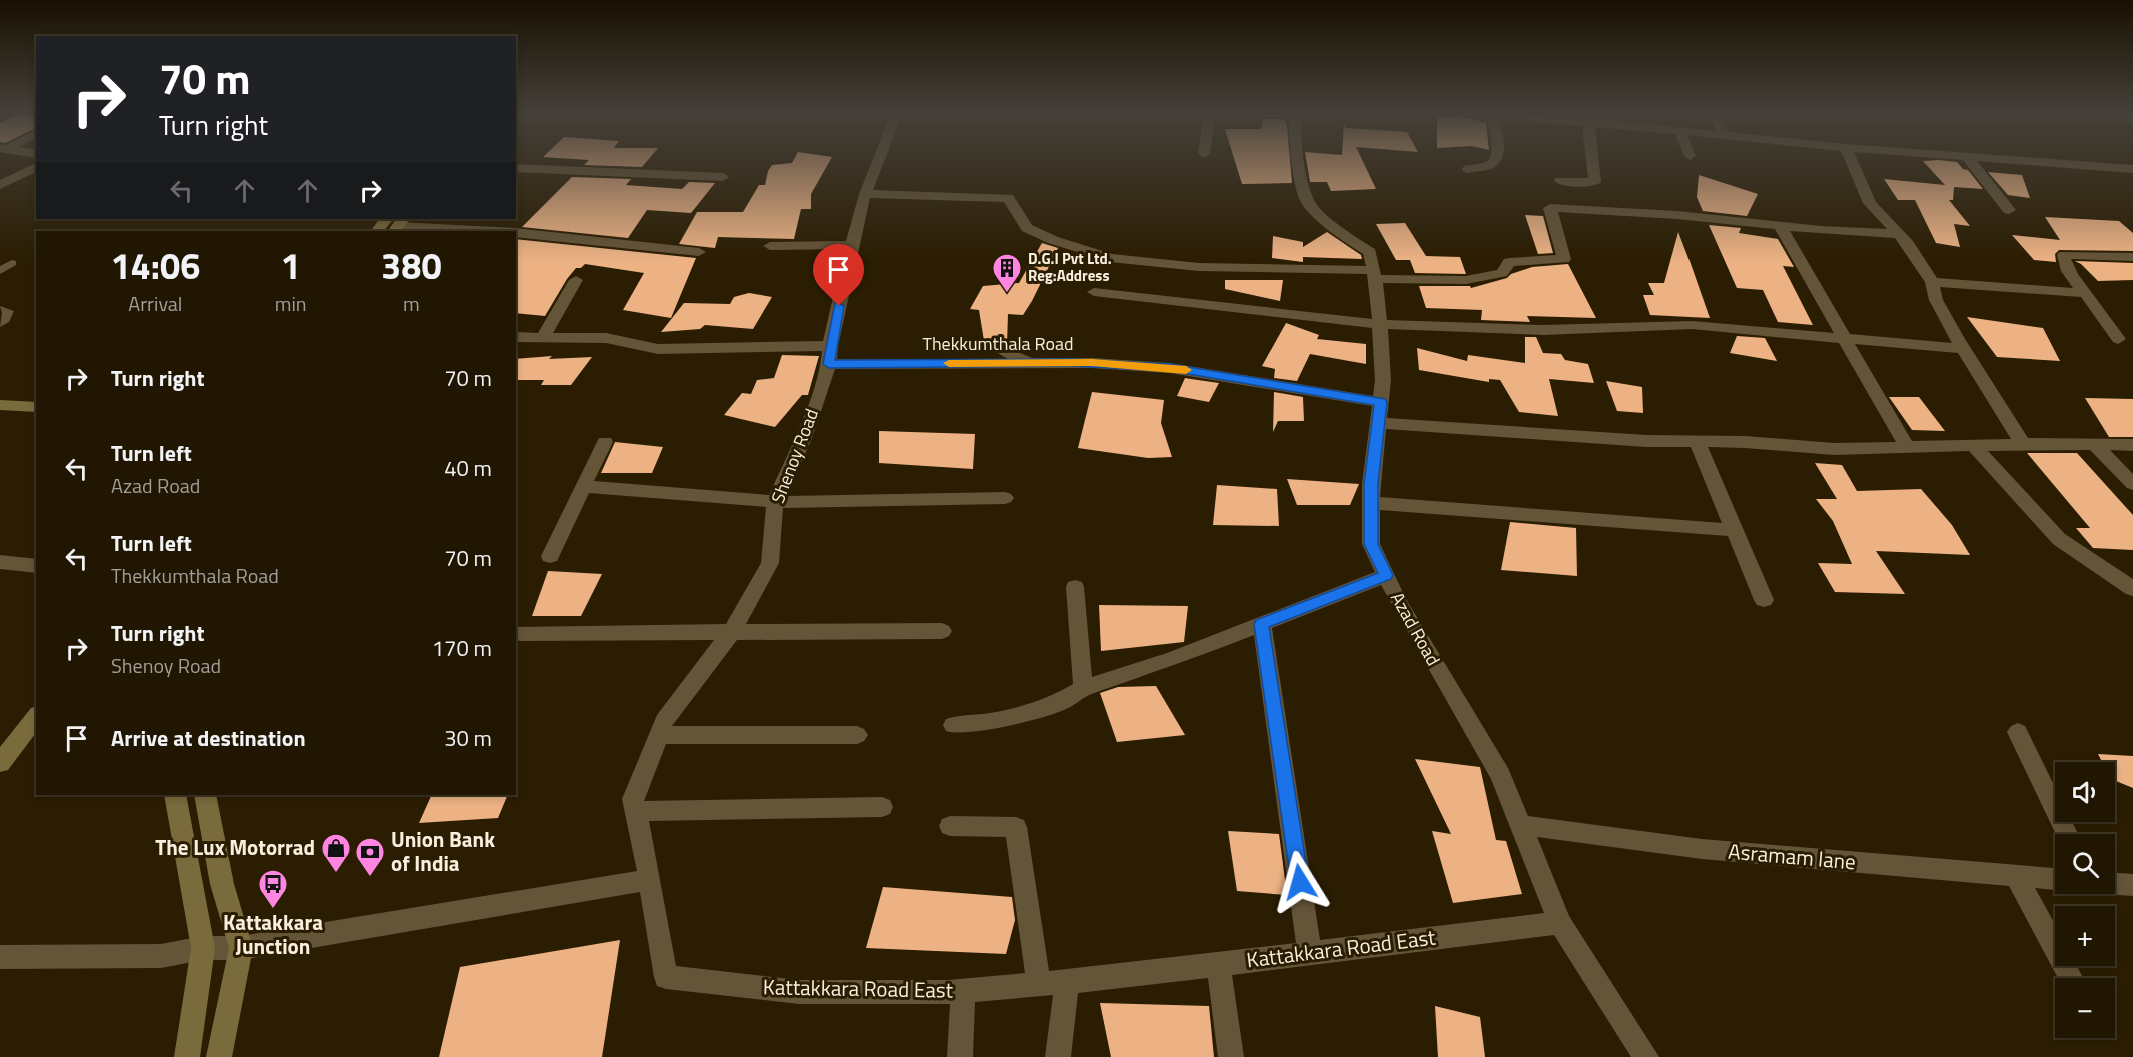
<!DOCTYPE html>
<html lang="en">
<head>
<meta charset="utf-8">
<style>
	:root { --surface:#201602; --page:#281f0c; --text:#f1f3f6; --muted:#a29f99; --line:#3d3524 }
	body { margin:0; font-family:"Titillium Web",sans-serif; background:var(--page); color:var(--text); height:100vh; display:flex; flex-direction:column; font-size:22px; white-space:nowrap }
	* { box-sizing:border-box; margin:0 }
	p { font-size:20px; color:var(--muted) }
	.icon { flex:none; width:33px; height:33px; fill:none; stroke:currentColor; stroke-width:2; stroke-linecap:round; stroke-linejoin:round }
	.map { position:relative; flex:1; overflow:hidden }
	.details { position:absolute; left:36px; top:231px; width:480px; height:564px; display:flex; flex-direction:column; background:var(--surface); border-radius:0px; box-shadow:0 3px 9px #0003,0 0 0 2px var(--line) }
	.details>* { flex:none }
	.hud { position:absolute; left:36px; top:36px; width:480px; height:183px; border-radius:0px; box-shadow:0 3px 9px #0003,0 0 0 2px var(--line); background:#202124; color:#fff; overflow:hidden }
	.buttons { position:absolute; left:2055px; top:762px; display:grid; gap:12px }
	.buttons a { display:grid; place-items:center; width:60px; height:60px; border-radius:0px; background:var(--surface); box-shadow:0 3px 9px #0003,0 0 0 2px var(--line); font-size:30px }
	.pin { position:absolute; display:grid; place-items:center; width:51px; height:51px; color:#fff; margin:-62px -26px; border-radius:50% 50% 50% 0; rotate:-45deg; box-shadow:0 0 6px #0007 }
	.pin .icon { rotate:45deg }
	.me { position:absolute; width:66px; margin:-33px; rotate:352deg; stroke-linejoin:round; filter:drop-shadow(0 0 4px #0008) }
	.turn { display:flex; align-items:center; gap:21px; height:126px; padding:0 24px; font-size:27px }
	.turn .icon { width:78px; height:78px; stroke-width:2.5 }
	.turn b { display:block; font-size:42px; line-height:51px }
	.lanes { display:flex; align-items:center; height:57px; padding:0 24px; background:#0003; justify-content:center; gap:30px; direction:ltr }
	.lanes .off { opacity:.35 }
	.eta { display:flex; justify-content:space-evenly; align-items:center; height:102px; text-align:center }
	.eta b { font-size:36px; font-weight:700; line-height:42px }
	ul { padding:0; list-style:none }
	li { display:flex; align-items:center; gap:18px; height:90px; padding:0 24px }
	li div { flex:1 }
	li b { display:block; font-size:22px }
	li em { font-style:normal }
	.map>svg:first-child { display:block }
	.building { fill:#ecb284 }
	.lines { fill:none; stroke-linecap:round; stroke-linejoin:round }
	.lane { fill:#645438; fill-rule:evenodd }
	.street { fill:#645438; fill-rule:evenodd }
	.secondary { fill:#7a6b3d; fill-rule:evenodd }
	.route { fill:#1a73e8; stroke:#114b97; stroke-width:1.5 }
	.slow { fill:#f59e0b }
	.labels { text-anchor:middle; stroke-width:6; stroke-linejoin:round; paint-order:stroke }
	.far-poi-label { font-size:15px; font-weight:bold; fill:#f9efdf; stroke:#2b1d02; text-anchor:start }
	.street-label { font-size:18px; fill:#f9efdf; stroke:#2b1d02 }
	.near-poi-label { font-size:21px; font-weight:bold; fill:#f9efdf; stroke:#2b1d02; text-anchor:start }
	.near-street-label { font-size:21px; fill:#f9efdf; stroke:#2b1d02 }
</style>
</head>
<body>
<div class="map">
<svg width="2133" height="1057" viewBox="0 0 2133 1057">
	<rect width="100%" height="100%" fill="#2b1d02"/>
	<g class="building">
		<polygon points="19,113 38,115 38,127 5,143 0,142 0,123"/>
		<polygon points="1460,116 1486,123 1489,150 1472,146 1437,148 1437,118"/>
		<polygon points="1263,119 1284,119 1287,126 1292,183 1242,184 1225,129 1261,129"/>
		<polygon points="1344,123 1346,128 1407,132 1418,152 1356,147 1376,189 1331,191 1327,182 1310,182 1305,152 1342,155"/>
		<polygon points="564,137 619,141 614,148 658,148 642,167 584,165 589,160 543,157"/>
		<polygon points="798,152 832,157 811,194 811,209 801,209 794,239 718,237 715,248 679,244 697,212 743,212 759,185 765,185 768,171 772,165 792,163"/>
		<polygon points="1939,160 1957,162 1963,169 1968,170 1983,189 1954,187 1953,200 1949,200 1970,226 1954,224 1960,247 1936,243 1915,200 1898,200 1884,179 1945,185 1923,161"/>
		<polygon points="1988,172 2022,175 2030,198 2008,195"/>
		<polygon points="1699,175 1758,194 1747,216 1703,211 1697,197"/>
		<polygon points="572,177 631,179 626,185 682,189 689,182 715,183 691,213 647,210 628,238 522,227"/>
		<polygon points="1525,215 1543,216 1553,253 1538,254"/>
		<polygon points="2045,217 2119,221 2133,233 2133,251 2059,250 2055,254 2056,262 2034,260 2012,235 2060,240"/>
		<polygon points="1405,223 1426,256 1460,257 1466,274 1415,273 1410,260 1396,260 1376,224"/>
		<polygon points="1709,225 1741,228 1739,233 1778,239 1794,267 1783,266 1813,325 1778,322 1763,290 1737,288"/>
		<polygon points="1327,232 1361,255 1362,259 1303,257 1303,262 1272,258 1273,236 1303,242 1303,247"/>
		<polygon points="1678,232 1689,261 1689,258 1710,318 1650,315 1643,295 1654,295 1648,283 1664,283"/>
		<polygon points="514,239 696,258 671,318 623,310 644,273 585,264 581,268 576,268 567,279 545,316 514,313"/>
		<polygon points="1042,243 1058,248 1032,301 1023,315 1008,314 1007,345 998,341 985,347 979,310 970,309 983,286 1019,283"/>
		<polygon points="2075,261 2133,263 2133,280 2098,281 2081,264"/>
		<polygon points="1568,264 1596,318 1527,316 1530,322 1481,320 1482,310 1426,308 1419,286 1470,286 1471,288 1507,278 1511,274 1532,267"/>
		<polygon points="1225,280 1283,280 1280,301 1225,289"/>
		<polygon points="749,293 772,297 753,329 705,325 700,329 661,332 684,303 730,304 734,297"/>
		<polygon points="1967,317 2043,328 2060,361 1997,357"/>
		<polygon points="1286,323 1319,335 1317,339 1366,344 1366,364 1310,354 1297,381 1274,378 1275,369 1262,366"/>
		<polygon points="1737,336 1765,338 1777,361 1730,353"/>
		<polygon points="1525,337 1536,337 1543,353 1561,354 1565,360 1588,364 1594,383 1549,379 1558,416 1519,412 1500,380 1489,379 1489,382 1419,370 1417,348 1467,361 1468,355 1525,363"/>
		<polygon points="782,355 819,356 808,395 802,395 775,427 724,415 742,393 751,394 757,380 774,378"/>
		<polygon points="552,356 549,359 592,357 571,385 541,385 544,380 514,380 514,359"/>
		<polygon points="1185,378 1191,379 1219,383 1209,402 1177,396"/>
		<polygon points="1606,381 1642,387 1643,413 1617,411"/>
		<polygon points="1092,392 1164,400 1161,423 1172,457 1148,458 1078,448"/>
		<polygon points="1274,392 1303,397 1304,421 1278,421 1273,432"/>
		<polygon points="1889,397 1919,397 1945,431 1912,430"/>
		<polygon points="2085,398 2133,399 2133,437 2109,437"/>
		<polygon points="879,431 975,434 973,469 879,463"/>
		<polygon points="615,442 663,447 652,473 601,473"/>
		<polygon points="2027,453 2077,453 2133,515 2133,550 2093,548 2076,528 2090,528"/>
		<polygon points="1815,463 1842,465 1857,491 1921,489 1952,525 1970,555 1876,551 1905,594 1835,592 1818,563 1852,564 1833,521 1816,499 1837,499"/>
		<polygon points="1287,479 1359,484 1350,505 1297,505"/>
		<polygon points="1217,485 1277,489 1279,526 1213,525"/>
		<polygon points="1510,522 1576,528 1577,576 1501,570"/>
		<polygon points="548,571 602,574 581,616 532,616"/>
		<polygon points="1099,605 1188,606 1184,642 1101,651"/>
		<polygon points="1156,686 1185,735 1117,742 1100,693 1118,687"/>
		<polygon points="2098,754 2133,756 2133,788 2111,779"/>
		<polygon points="1415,759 1480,767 1496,840 1506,841 1522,894 1453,903 1432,831 1451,834"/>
		<polygon points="432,794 508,794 498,818 419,823"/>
		<polygon points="1228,831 1279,834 1287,895 1237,891"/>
		<polygon points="883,887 1012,897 1015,920 1006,954 866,948"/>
		<polygon points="620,940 602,1057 439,1057 460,967"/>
		<polygon points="1100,1003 1209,1006 1214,1057 1111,1057"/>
		<polygon points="1435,1006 1480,1017 1485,1057 1438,1057"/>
	</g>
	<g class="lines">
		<g class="lane">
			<polygon points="12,260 16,261 16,265 0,274 0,266"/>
			<polygon points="0,306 14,311 9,322 0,327 2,313"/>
		</g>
		<g class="street">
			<path d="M891 113H903L873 190 1013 195 1032 225 1058 237 1112 254 1199 263 1366 266 1363 254C1346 243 1313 222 1302 204 1291 185 1289 140 1289 117H1215L1210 154 1204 158 1198 154 1203 117 1192 115 1190 113H1301C1301 142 1302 173 1314 200 1321 216 1359 239 1375 249L1381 275 1466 276 1497 270 1504 259 1509 258 1556 255 1543 208 1550 204 1677 211 1821 226 1887 229 1863 203 1841 151 1687 135 1696 156 1690 160 1684 156 1675 134 1595 127 1601 182C1593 189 1562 188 1554 181L1555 178H1588L1582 126 1499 120C1503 133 1509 156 1496 166 1490 171 1476 171 1468 173L1464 172 1462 169 1464 166C1470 165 1482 164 1487 161 1496 154 1489 128 1487 119L1466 117 1460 113 1588 118 1716 131 1708 113H1720L1728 132 1846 144 2133 165V173L1977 161 2016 210 2009 214 2004 213 1963 160 1854 152 1876 202 1913 241 1937 278 2073 288 2061 271 2057 255 2059 252 2133 253V261L2071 259 2078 274 2126 339 2118 344 2113 342 2081 297 1940 287 1943 300 1965 339 2028 438 2133 439V451L2110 450 2133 474V490L2127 488 2090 450 1988 451 2065 534 2133 579V596L2126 594 2053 544 1969 451 1834 455 1745 448 1708 447 1774 600 1771 605 1764 607 1757 605 1754 600 1728 536 1380 510V544L1406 599 1508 768 1528 816 1702 839 2066 869V884H2076L2074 888 2066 891 2035 888 2066 944V956H2072L2088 988H2066V993L2009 886 1702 859 1537 837 1569 916 1659 1057H1631L1554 935 1232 975 1244 1057H1218L1208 978 1078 993 1071 1057H1045L1053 995 975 1002 973 1057H947L950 1004H799L666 989 657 986 654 977 640 892 241 960H203L161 968 0 969V945L161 944 203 936H241L637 871 622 799 657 715 714 640 520 641 514 639V627L726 624 761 563 766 507 589 493 557 561 550 563 543 561 541 556 597 442 599 438H611L613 442 594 481 769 495C787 456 819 393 822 351L658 354 606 343 514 342V332L538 333 569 280 576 276 583 280 553 333H606L658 344 823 341 844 249 770 250 763 246 770 242 846 241 859 194ZM870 198 1004 202 1022 231 1048 243 1110 262 1199 271 1367 274 1372 319 1094 288 1087 292 1094 296 1372 328 1375 380 1373 396 1170 363 1092 358H1032L997 343 989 348 1008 359H837L838 346ZM1558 212 1677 219 1775 229 1834 333 1692 321 1543 325 1387 320 1383 283 1466 284 1507 276 1514 266 1569 262 1571 259ZM1790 231 1895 238 1925 282 1929 300 1952 343 1850 334ZM1388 329 1543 335 1692 329 1839 343 1896 442 1834 443 1745 436 1646 435 1387 418 1391 380ZM1855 344 1958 353 2011 439 1912 441ZM1092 368 1170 373 1372 406 1362 484V544L1375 572 1167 653 1092 677 1084 587 1082 582 1075 580 1068 582 1066 587 1073 684C1047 700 1013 710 983 714 970 715 958 715 946 719L943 725 946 731C967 738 1045 719 1066 709 1076 705 1084 696 1094 693 1148 674 1201 656 1254 635L1296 943 1049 971 1027 827 1024 820 1016 817 950 816 942 819 939 826 942 833 950 836 1006 837 1025 973 948 980H799L676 966 649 821 882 817 890 814 893 807 890 800 882 797 644 801 666 744H857L864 741 868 735 864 729 857 726H672L737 640 942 639 949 636 952 631 949 626 942 623 746 624 779 563 783 508 1005 504 1011 502 1014 498 1011 494 1005 492 787 496 812 438 835 369ZM1386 429 1646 447H1691L1722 523 1380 497ZM1381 585 1491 779 1544 913 1320 940 1272 628Z"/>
			<polygon points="2112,113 2127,113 2133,116 2133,125"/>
			<polygon points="38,129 38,137 19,147 38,150 38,158 0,152 0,144 5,145"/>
			<polygon points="38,162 38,171 0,189 0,180"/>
			<polygon points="514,164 723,173 729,177 723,181 514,172"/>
			<polygon points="398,222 514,228 699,248 706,252 699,256 514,237 514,232 445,232 393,229 391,226"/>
			<polygon points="0,555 38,559 38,573 0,569"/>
			<polygon points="2018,723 2025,726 2083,844 2066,844 2064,851 2007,732 2011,726"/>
			<polygon points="2104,872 2133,874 2133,896 2104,894 2096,891 2093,884 2104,884"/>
		</g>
		<g class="secondary">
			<polygon points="380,218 394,218 383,232 370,232"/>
			<polygon points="397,218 411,218 400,232 387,232"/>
			<polygon points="0,400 38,402 38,412 0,410"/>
			<polygon points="38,706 38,730 8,770 0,772 0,747 31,708"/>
			<polygon points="164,794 186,794 215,948 200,1057 174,1057 191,948"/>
			<polygon points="194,794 216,794 234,884 253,948 232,1057 206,1057 229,948 210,884"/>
		</g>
	</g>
	<linearGradient id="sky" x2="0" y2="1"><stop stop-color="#181001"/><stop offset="0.43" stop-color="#444039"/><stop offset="1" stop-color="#444039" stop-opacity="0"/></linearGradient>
	<rect width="2133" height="261" fill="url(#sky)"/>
	<polygon class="route" points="835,303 839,303 844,306 835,360 1071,359 1170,364 1385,399 1387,402 1378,484 1378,544 1393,575 1391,579 1269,627 1309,882 1306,888 1300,891 1294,888 1291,882 1254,624 1256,620 1378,573 1364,544 1364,484 1374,405 1170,371 1071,366 829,368 823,364"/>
	<polygon class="slow" points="1092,359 1186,366 1192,370 1186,374 1092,366 949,367 943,363 949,360"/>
	<defs>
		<g id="building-pin" transform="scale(1.5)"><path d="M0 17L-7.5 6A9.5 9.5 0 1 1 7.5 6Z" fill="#fe85e0" stroke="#2b1d02"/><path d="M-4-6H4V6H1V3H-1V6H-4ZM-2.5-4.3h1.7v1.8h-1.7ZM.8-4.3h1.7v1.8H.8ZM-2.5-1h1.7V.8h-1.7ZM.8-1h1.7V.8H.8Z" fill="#111"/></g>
		<g id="shop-pin" transform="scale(1.5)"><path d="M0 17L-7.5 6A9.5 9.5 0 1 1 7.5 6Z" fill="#fe85e0" stroke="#2b1d02"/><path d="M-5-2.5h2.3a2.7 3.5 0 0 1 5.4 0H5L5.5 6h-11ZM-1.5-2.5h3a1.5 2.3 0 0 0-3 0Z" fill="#111"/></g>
		<g id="bank-pin" transform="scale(1.5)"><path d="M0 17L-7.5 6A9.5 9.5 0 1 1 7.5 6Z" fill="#fe85e0" stroke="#2b1d02"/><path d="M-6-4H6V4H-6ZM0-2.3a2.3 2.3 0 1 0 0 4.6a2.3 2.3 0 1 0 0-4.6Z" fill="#111"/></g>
		<g id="bus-pin" transform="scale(1.5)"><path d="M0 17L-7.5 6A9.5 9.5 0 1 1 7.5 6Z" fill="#fe85e0" stroke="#2b1d02"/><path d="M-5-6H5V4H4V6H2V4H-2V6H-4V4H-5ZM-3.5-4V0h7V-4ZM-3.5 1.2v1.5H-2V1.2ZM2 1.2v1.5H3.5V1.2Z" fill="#111"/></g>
	</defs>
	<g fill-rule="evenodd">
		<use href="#building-pin" x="1007" y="268"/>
		<use href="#shop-pin" x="336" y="848"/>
		<use href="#bank-pin" x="370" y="852"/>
		<use href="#bus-pin" x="273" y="884"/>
	</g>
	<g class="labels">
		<g class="far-poi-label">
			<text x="1028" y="264">D.G.I Pvt Ltd.<tspan x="1028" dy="17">Reg:Address</tspan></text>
		</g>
		<g class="street-label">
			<text x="998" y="350">Thekkumthala Road</text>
			<text transform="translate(795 456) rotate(-69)" y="6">Shenoy Road</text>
			<text transform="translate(1415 629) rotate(61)" y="6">Azad Road</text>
		</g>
		<g class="near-poi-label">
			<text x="391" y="847">Union Bank<tspan x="391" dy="24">of India</tspan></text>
			<text x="315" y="855" text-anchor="end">The Lux Motorrad</text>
			<text x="273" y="930" text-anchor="middle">Kattakkara<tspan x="273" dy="24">Junction</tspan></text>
		</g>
		<g class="near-street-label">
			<text transform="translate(1792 857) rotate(5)" y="7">Asramam lane</text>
			<text transform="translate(1341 949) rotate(-7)" y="7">Kattakkara Road East</text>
			<text transform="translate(858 989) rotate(1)" y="7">Kattakkara Road East</text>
		</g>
	</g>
</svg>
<div class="buttons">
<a><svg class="icon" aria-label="sound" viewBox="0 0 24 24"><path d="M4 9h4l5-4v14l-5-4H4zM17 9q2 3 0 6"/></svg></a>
<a><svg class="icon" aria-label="search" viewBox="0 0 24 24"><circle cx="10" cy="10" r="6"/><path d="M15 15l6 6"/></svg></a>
<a>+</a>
<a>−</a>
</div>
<div class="pin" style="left:839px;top:306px;background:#d93025"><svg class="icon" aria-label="arrive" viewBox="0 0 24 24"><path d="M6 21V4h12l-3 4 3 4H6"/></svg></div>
<svg class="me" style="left:1300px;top:882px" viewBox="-20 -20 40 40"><path d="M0-17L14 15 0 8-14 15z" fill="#1a73e8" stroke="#fff" stroke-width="4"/></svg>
<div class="hud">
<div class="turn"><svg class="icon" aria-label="right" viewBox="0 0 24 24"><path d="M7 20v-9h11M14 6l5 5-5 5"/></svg><div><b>70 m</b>Turn right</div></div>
<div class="lanes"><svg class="icon off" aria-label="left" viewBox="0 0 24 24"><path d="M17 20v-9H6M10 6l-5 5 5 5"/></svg><svg class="icon off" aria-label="ahead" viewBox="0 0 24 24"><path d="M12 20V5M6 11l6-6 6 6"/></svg><svg class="icon off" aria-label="ahead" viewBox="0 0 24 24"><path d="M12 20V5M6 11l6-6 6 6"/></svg><svg class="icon" aria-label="right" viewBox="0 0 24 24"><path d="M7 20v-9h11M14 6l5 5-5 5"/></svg></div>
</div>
<section class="details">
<div class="eta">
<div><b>14:06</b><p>Arrival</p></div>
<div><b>1</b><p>min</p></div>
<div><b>380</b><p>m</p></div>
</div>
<ul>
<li><svg class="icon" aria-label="right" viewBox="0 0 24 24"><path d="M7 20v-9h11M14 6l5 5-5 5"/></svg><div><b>Turn right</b></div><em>70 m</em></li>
<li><svg class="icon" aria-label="left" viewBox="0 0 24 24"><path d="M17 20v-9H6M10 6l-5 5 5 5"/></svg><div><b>Turn left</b><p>Azad Road</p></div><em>40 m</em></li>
<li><svg class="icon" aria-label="left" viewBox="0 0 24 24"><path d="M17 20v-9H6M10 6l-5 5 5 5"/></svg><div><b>Turn left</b><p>Thekkumthala Road</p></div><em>70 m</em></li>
<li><svg class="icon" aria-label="right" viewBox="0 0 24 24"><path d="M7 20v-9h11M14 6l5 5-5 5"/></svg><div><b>Turn right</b><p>Shenoy Road</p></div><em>170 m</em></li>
<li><svg class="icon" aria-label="arrive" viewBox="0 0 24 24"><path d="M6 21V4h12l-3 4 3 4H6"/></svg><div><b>Arrive at destination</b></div><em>30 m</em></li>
</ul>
</section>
</div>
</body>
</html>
